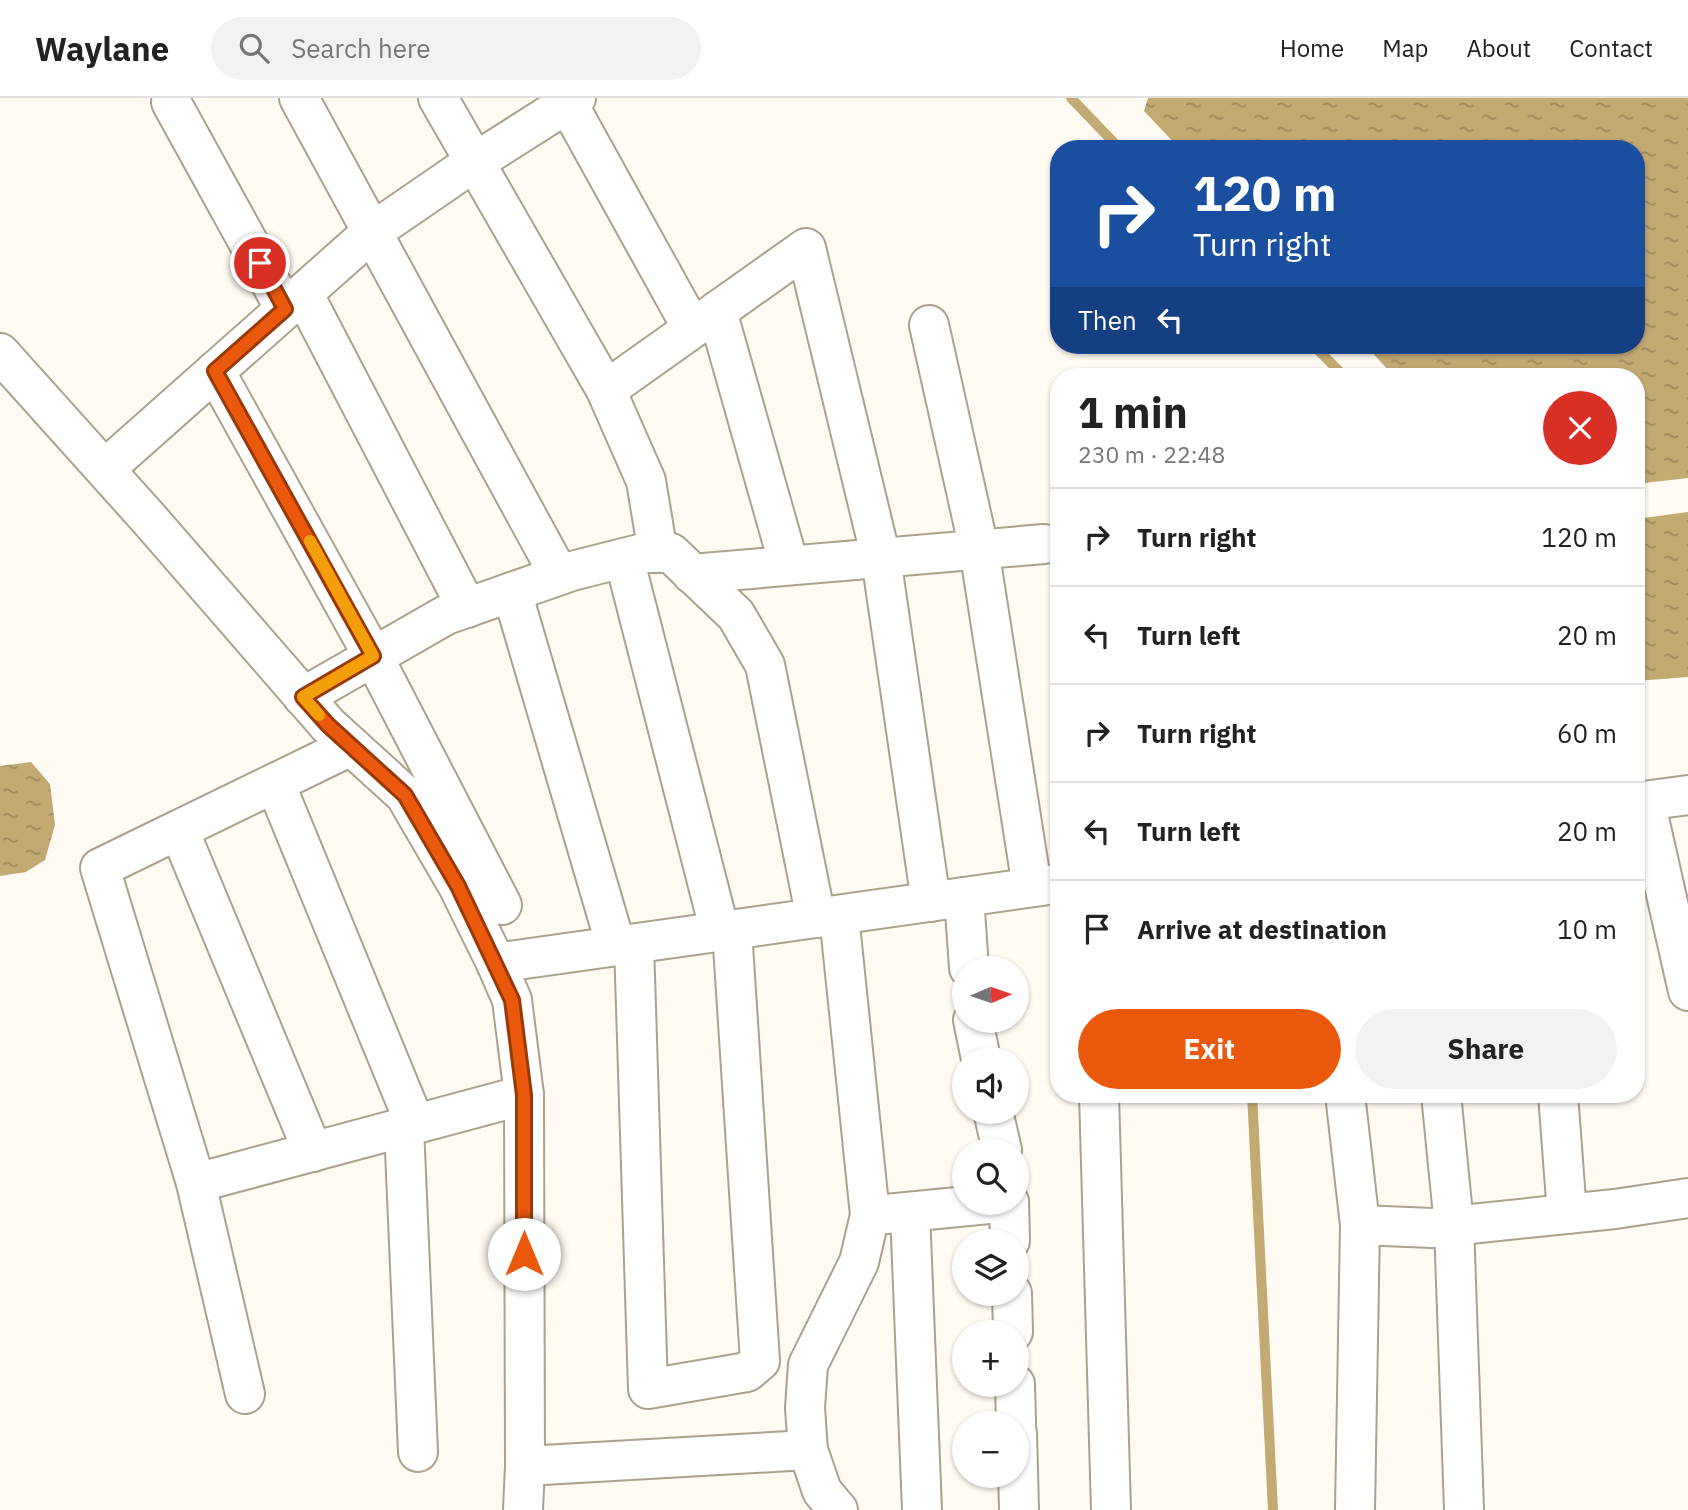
<!DOCTYPE html>
<html lang="en">
<head>
<meta charset="utf-8">
<style>
	:root { --surface:#fff; --page:#f2f2f2; --text:#222; --muted:#767676; --line:#e0e0e0; --accent:#ea580c }
	body { margin:0; font-family:"IBM Plex Sans",sans-serif; background:var(--page); color:var(--text); height:100vh; display:flex; flex-direction:column; font-size:26px; white-space:nowrap }
	* { box-sizing:border-box; margin:0 }
	p { font-size:23px; color:var(--muted) }
	.icon { flex:none; width:38px; height:38px; fill:none; stroke:currentColor; stroke-width:2; stroke-linecap:round; stroke-linejoin:round }
	.map { position:relative; flex:1; overflow:hidden }
	.drawer { position:absolute; left:1050px; top:270px; width:595px; height:735px; display:flex; flex-direction:column; background:var(--surface); border-radius:28px; box-shadow:0 2px 5px #0004 }
	.drawer>* { flex:none }
	.hud { position:absolute; left:1050px; top:42px; width:595px; height:214px; border-radius:28px; box-shadow:0 2px 5px #0004; background:#1a4fa0; color:#fff; overflow:hidden }
	.needle { width:46px; rotate:88deg }
	.fabs { position:absolute; left:952px; top:858px; display:grid; gap:14px }
	.fabs a { display:grid; place-items:center; width:77px; height:77px; border-radius:50%; background:var(--surface); box-shadow:0 2px 5px #0004; font-size:35px }
	.pin { position:absolute; display:grid; place-items:center; width:60px; height:60px; color:#fff; margin:-30px; border:4px solid #fff; border-radius:50%; box-shadow:0 2px 7px #0007 }
	.me { position:absolute; width:77px; margin:-38px; rotate:0deg; stroke-linejoin:round; filter:drop-shadow(0 0 5px #0008) }
	.turn { display:flex; align-items:center; gap:24px; height:147px; padding:0 28px; font-size:32px }
	.turn .icon { width:91px; height:91px; stroke-width:2.5 }
	.turn b { display:block; font-size:49px; line-height:60px }
	.then { display:flex; align-items:center; height:66px; padding:0 28px; background:#0003; gap:14px; font-size:26px }
	.round { display:grid; place-items:center; flex:none; width:74px; height:74px; border-radius:37px; background:var(--page) }
	.headline { display:flex; align-items:center; justify-content:space-between; height:119px; padding:0 28px }
	h1 { font-size:42px; font-weight:700; line-height:52px }
	.cta { display:flex; gap:14px; margin-top:auto; padding:14px 28px }
	.cta a { flex:1; height:80px; border-radius:42px; background:var(--accent); color:#fff; font-size:28px; font-weight:700; line-height:80px; text-align:center }
	.cta a+a { background:var(--page); color:var(--text) }
	ul { padding:0; list-style:none }
	li { display:flex; align-items:center; gap:21px; height:98px; padding:0 28px; border-top:2px solid var(--line) }
	li div { flex:1 }
	li b { display:block; font-size:26px }
	li em { font-style:normal }
	header { display:flex; align-items:center; gap:42px; box-sizing:border-box; height:98px; padding:0 35px; background:var(--surface); border-bottom:2px solid var(--line) }
	header strong { font-size:33px }
	nav { display:flex; gap:38px; margin-inline-start:auto; font-size:24px }
	.search { width:490px; height:63px; background:var(--page); display:flex; align-items:center; gap:18px; box-sizing:border-box; padding:0 24px; border-radius:38px; color:var(--muted); font-size:26px }
	.map>svg:first-child { display:block }
	.water { fill:url(#water-ripples) }
	.lines { fill:none; stroke-linecap:round; stroke-linejoin:round }
	.stream { stroke:#c3a972; stroke-width:10 }
	.minor-casing { stroke:#aba18c; stroke-width:42 }
	.minor { stroke:#fff; stroke-width:38 }
	.route-casing { stroke:#983908; stroke-width:18 }
	.route { stroke:#ea580c; stroke-width:12 }
	.slow { stroke:#f59e0b; stroke-width:12 }
</style>
</head>
<body>
<header>
<strong>Waylane</strong>
<div class="search"><svg class="icon" aria-label="search" viewBox="0 0 24 24"><circle cx="10" cy="10" r="6"/><path d="M15 15l6 6"/></svg>Search here</div>
<nav><a>Home</a><a>Map</a><a>About</a><a>Contact</a></nav>
</header>
<div class="map">
<svg width="1688" height="1412" viewBox="0 0 1688 1412">
	<defs>
		<pattern id="water-ripples" width="26" height="14" patternUnits="userSpaceOnUse" patternTransform="scale(1.75)"><rect width="26" height="14" fill="#c3a972"/><path d="M2 4q2-2 4 0t4 0M15 11q2-2 4 0t4 0" fill="none" stroke="#9e895c"/></pattern>
	</defs>
	<rect width="100%" height="100%" fill="#fffbf2"/>
	<g class="water">
		<polygon points="1148,0 1688,0 1688,380 1636,386 1636,278 1394,278 1365,247 1636,247 1636,51 1180,51 1144,13"/>
		<polygon points="1688,414 1688,579 1636,583 1636,421"/>
		<polygon points="31,664 50,686 55,727 45,762 26,774 0,778 0,668"/>
	</g>
	<g class="lines">
		<g class="stream">
			<polyline points="1071,0 1120,51"/>
			<polyline points="1313,247 1344,278"/>
			<polyline points="1252,996 1273,1412"/>
		</g>
		<g class="minor-casing">
			<g id="minor">
				<polyline points="299,0 559,477"/>
				<polyline points="438,0 606,292 646,383 658,455"/>
				<polyline points="171,4 285,211"/>
				<polyline points="568,6 692,230"/>
				<polyline points="303,195 467,510"/>
				<polyline points="717,213 789,467"/>
				<polyline points="929,227 979,451 1032,789"/>
				<polyline points="0,255 150,422 328,627 405,697 458,788 496,865 512,902 524,997 525,1368 523,1412"/>
				<polyline points="215,273 373,558 502,807"/>
				<polyline points="606,292 806,150 881,460 931,804"/>
				<polyline points="105,371 372,134 458,75 576,0"/>
				<polyline points="624,460 720,834"/>
				<polyline points="692,476 1044,446"/>
				<polyline points="512,494 616,848"/>
				<polyline points="303,599 446,517 572,473 643,455 671,455 736,517 765,567 816,820"/>
				<polyline points="275,685 415,1026"/>
				<polyline points="1645,703 1688,893"/>
				<polyline points="1636,704 1688,697"/>
				<polyline points="179,732 313,1054"/>
				<polyline points="964,799 969,870"/>
				<polyline points="634,846 648,1291 747,1274 760,1263 732,832"/>
				<polyline points="496,865 1056,786"/>
				<polyline points="973,922 981,961"/>
				<polyline points="1099,996 1111,1412"/>
				<polyline points="1345,996 1360,1127 1355,1412"/>
				<polyline points="1441,996 1454,1127 1464,1412"/>
				<polyline points="1558,996 1567,1116"/>
				<polyline points="993,1013 1002,1052"/>
				<polyline points="404,1029 418,1354"/>
				<polyline points="196,1085 524,997"/>
				<polyline points="1009,1104 1010,1143"/>
				<polyline points="910,1114 922,1412"/>
				<polyline points="886,1116 1009,1104"/>
				<polyline points="1360,1127 1432,1130 1615,1111 1688,1100"/>
				<polyline points="1012,1195 1013,1234"/>
				<polyline points="1015,1286 1016,1325"/>
				<polyline points="245,1296 196,1085 100,770 351,648"/>
				<polyline points="1017,1335 1019,1412"/>
				<polyline points="525,1368 808,1352"/>
				<polyline points="838,1412 822,1393 808,1352 805,1310 808,1267 859,1164 870,1117 839,817"/>
			</g>
		</g>
		<use href="#minor" class="minor"/>
	</g>
	<g class="lines">
		<g class="route-casing">
			<polyline id="route" points="260,165 285,211 215,273 373,558 303,599 328,627 405,697 458,788 512,902 524,997 524,1156"/>
		</g>
		<use href="#route" class="route"/>
		<polyline class="slow" points="310,443 373,558 303,599 319,617"/>
	</g>
</svg>
<div class="fabs">
<a><svg class="needle" viewBox="-14 -14 28 28"><path d="M0-13l5 13h-10z" fill="#e53935"/><path d="M0 13l5-13h-10z" fill="#767676"/></svg></a>
<a><svg class="icon" aria-label="sound" viewBox="0 0 24 24"><path d="M4 9h4l5-4v14l-5-4H4zM17 9q2 3 0 6"/></svg></a>
<a><svg class="icon" aria-label="search" viewBox="0 0 24 24"><circle cx="10" cy="10" r="6"/><path d="M15 15l6 6"/></svg></a>
<a><svg class="icon" aria-label="layers" viewBox="0 0 24 24"><path d="M12 4l9 5-9 5-9-5zM3 14l9 5 9-5"/></svg></a>
<a>+</a>
<a>−</a>
</div>
<div class="pin" style="left:260px;top:165px;background:#d93025"><svg class="icon" aria-label="arrive" viewBox="0 0 24 24"><path d="M6 21V4h12l-3 4 3 4H6"/></svg></div>
<svg class="me" style="left:524px;top:1156px" viewBox="-20 -20 40 40"><circle r="19" fill="#fff"/><path d="M0-13L10 11 0 6-10 11z" fill="#ea580c"/></svg>
<div class="hud">
<div class="turn"><svg class="icon" aria-label="right" viewBox="0 0 24 24"><path d="M7 20v-9h11M14 6l5 5-5 5"/></svg><div><b>120 m</b>Turn right</div></div>
<div class="then">Then<svg class="icon" aria-label="left" viewBox="0 0 24 24"><path d="M17 20v-9H6M10 6l-5 5 5 5"/></svg></div>
</div>
<section class="drawer">
<div class="headline"><div><h1>1 min</h1><p>230 m · 22:48</p></div><a class="round" style="background:#d93025;color:#fff"><svg class="icon" aria-label="close" viewBox="0 0 24 24"><path d="M6 6l12 12M18 6L6 18"/></svg></a></div>
<ul>
<li><svg class="icon" aria-label="right" viewBox="0 0 24 24"><path d="M7 20v-9h11M14 6l5 5-5 5"/></svg><div><b>Turn right</b></div><em>120 m</em></li>
<li><svg class="icon" aria-label="left" viewBox="0 0 24 24"><path d="M17 20v-9H6M10 6l-5 5 5 5"/></svg><div><b>Turn left</b></div><em>20 m</em></li>
<li><svg class="icon" aria-label="right" viewBox="0 0 24 24"><path d="M7 20v-9h11M14 6l5 5-5 5"/></svg><div><b>Turn right</b></div><em>60 m</em></li>
<li><svg class="icon" aria-label="left" viewBox="0 0 24 24"><path d="M17 20v-9H6M10 6l-5 5 5 5"/></svg><div><b>Turn left</b></div><em>20 m</em></li>
<li><svg class="icon" aria-label="arrive" viewBox="0 0 24 24"><path d="M6 21V4h12l-3 4 3 4H6"/></svg><div><b>Arrive at destination</b></div><em>10 m</em></li>
</ul>
<div class="cta"><a>Exit</a><a>Share</a></div>
</section>
</div>
</body>
</html>
